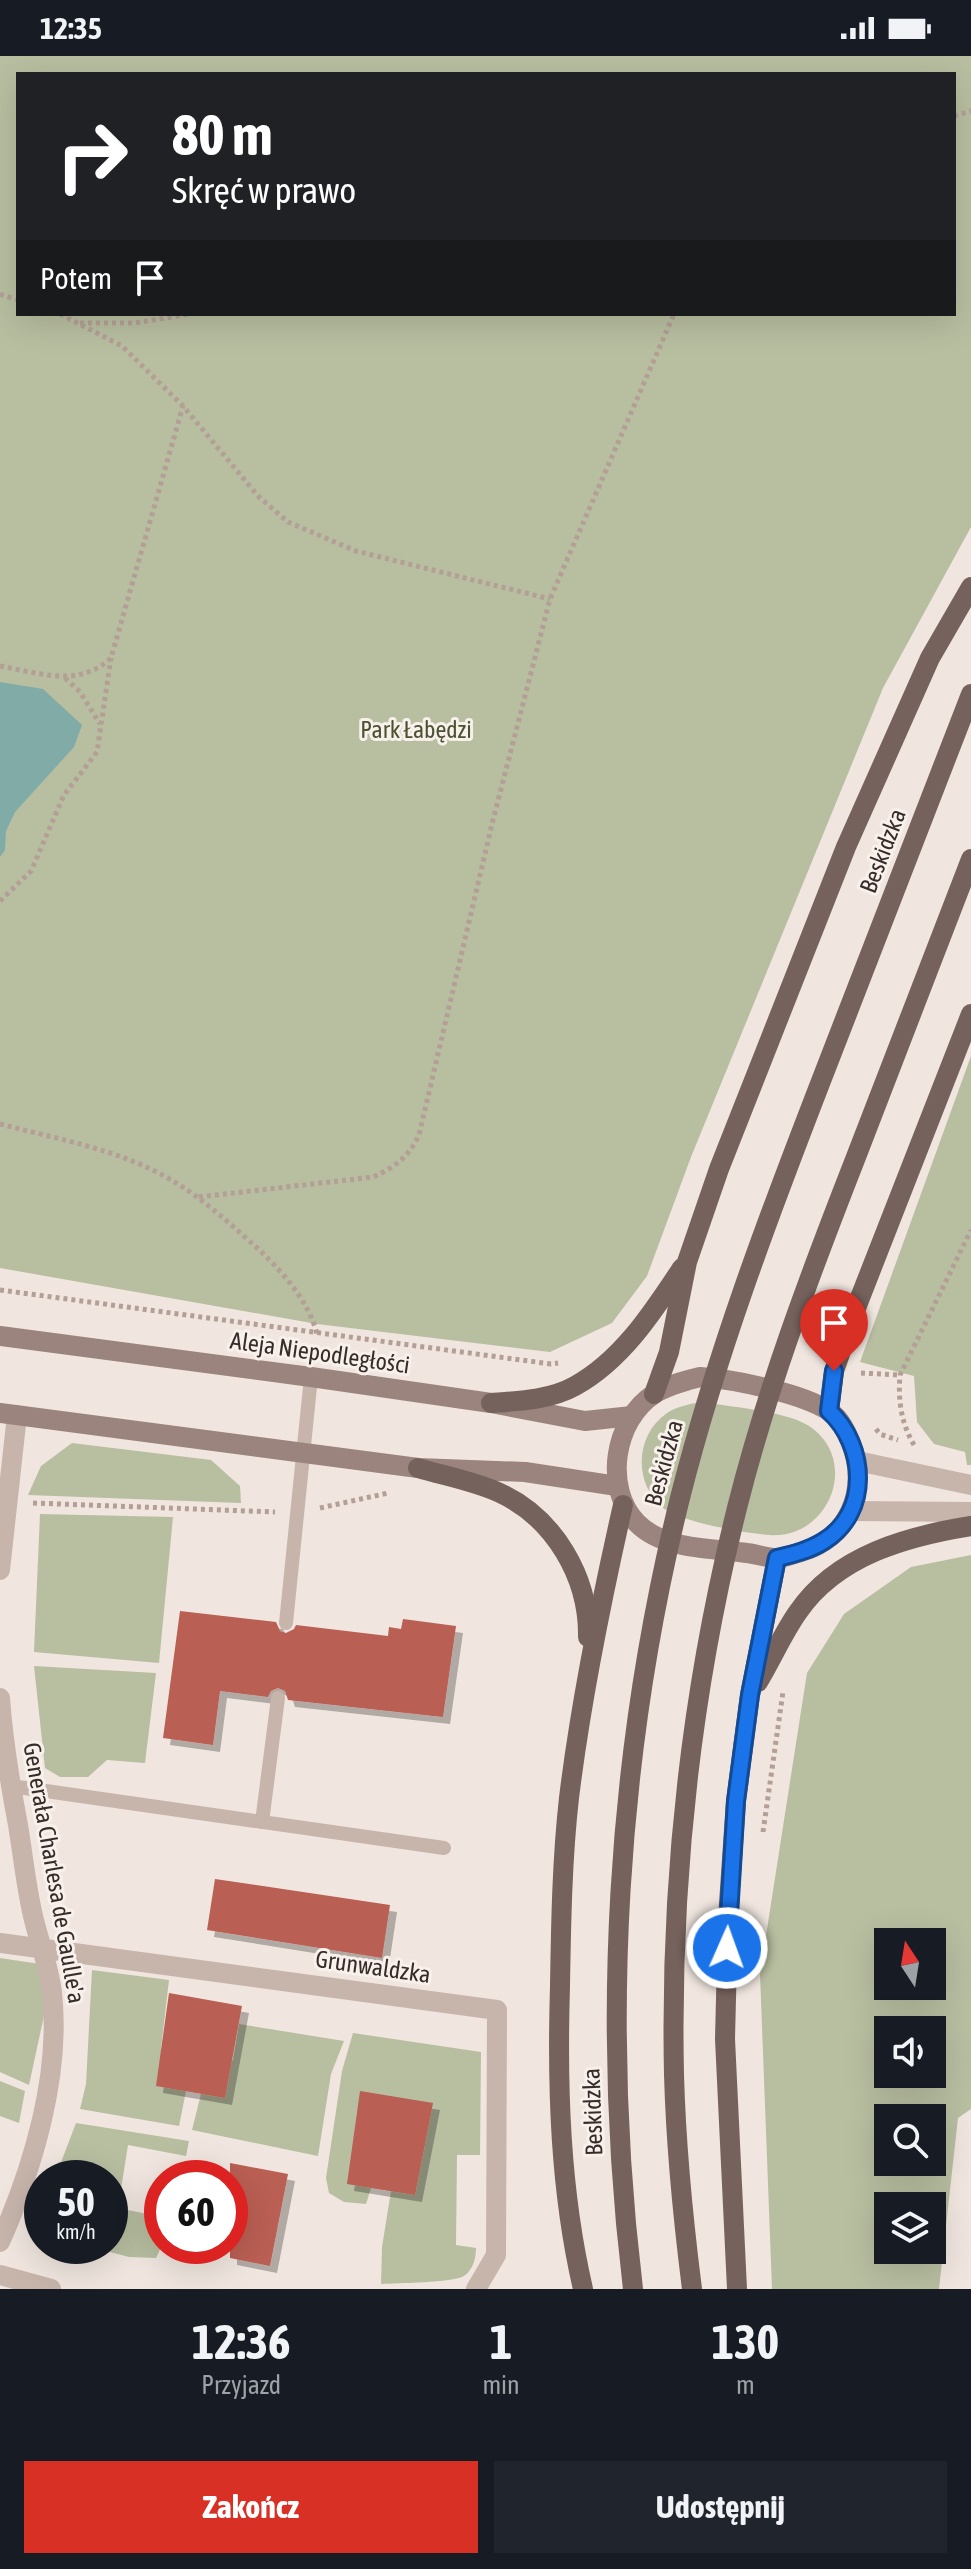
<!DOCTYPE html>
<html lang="pl">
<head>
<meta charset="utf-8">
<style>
	:root { --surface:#171b24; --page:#20242c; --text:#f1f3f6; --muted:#9ea1a6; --accent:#d93025 }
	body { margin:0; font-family:"Asap Condensed",sans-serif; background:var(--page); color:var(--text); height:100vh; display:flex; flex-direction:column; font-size:30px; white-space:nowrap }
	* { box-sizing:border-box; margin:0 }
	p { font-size:26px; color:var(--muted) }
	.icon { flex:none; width:44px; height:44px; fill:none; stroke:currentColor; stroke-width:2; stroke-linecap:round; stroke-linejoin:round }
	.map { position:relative; height:2233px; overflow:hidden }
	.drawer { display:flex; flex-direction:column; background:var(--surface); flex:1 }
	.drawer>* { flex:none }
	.hud { position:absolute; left:16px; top:16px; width:940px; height:244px; border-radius:0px; box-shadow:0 8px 32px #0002; background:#202124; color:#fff; overflow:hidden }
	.needle { width:52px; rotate:348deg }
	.tools { position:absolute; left:874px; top:1872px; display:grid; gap:16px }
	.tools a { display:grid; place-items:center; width:72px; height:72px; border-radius:0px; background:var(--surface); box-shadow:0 8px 32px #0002; font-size:40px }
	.speed { position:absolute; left:24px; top:2104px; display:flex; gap:16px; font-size:40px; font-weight:700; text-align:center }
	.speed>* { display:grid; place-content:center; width:104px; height:104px; border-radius:50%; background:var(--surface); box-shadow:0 8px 32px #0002; line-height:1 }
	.speed small { font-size:20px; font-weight:400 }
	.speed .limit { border:12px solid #d22; background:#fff; color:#111 }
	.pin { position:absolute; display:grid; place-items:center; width:68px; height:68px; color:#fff; margin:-82px -34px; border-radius:50% 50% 50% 0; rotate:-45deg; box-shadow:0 0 8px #0007 }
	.pin .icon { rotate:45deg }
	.me { position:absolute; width:88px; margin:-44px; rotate:2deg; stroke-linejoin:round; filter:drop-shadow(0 0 6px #0008) }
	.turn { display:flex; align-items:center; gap:28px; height:168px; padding:0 24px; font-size:36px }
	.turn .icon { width:104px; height:104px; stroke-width:2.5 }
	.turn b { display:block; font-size:56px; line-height:68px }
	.then { display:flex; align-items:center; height:76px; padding:0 24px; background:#0003; gap:16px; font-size:30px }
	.eta { display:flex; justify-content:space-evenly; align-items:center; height:136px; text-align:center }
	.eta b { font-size:48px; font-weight:700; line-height:56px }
	.action { display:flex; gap:16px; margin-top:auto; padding:16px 24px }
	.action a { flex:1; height:92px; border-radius:0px; background:var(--accent); color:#fff; font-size:32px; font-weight:700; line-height:92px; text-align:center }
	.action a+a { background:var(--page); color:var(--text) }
	.status { display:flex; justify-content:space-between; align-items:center; height:56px; padding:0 40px; background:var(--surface); direction:ltr }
	.status svg { height:22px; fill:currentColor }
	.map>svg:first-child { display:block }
	.green { fill:#b8bea0; fill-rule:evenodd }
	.water { fill:#80aba7 }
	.building { fill:#ba5e53; filter:url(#shadow) }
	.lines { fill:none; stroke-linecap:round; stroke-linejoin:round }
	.path { stroke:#b39f96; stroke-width:5; stroke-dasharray:4 4; stroke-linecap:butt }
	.lane { stroke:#c7b5ac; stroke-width:14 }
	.street { stroke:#c7b5ac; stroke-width:20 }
	.secondary { stroke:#9b847d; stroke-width:20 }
	.primary { stroke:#76625d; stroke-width:20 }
	.route-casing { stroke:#114b97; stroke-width:20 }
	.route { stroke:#1a73e8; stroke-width:14 }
	.labels { text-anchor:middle; stroke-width:6; stroke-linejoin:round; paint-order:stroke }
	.park-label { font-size:24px; fill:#4a5230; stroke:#f8f0eb }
	.street-label { font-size:24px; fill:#362c2a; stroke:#f8f0eb }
</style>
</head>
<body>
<div class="status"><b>12:35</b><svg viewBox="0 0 49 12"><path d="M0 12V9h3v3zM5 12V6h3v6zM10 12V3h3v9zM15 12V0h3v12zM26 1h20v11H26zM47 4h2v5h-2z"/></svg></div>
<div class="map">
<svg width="971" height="2233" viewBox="0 0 971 2233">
	<defs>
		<filter id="shadow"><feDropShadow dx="7" dy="7" stdDeviation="0" flood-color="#0004"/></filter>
	</defs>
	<rect width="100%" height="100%" fill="#f0e6df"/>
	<g class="green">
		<path d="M0 0H971V471L883 632 691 1101 647 1220 612 1267 550 1296 317 1268 0 1212ZM18 18H954V258H18Z"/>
		<polygon points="971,1000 971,1409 967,1409 965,1396 934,1388 917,1366 914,1320 860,1306"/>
		<path d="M702 1346C730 1351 786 1355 809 1370 861 1404 829 1484 769 1479 744 1477 681 1466 663 1452 633 1427 635 1379 667 1357 678 1350 690 1348 702 1346Z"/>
		<polygon points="72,1387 211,1404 240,1430 241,1447 28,1439 41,1410"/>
		<polygon points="40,1458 173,1461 159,1607 34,1596"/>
		<path d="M971 1499V2053L958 2062 939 2233H772L760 1918 807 1617 844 1558 911 1511ZM888 1886H932V1930H888ZM888 1974H932V2018H888ZM888 2062H932V2106H888ZM888 2150H932V2194H888Z"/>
		<polygon points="34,1610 156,1617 145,1707 107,1704 88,1721 60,1721 45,1712"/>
		<polygon points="0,1902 40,1908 45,1955 29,2029 0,2016"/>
		<polygon points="92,1914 169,1924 161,1993 186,2035 179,2070 80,2053 86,2028"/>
		<polygon points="239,1968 344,1985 331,2018 318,2100 192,2074 201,2038 233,2004"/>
		<path d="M353 1977 481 1996 480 2099H457L456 2189 476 2192C476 2202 473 2214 464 2220 452 2227 397 2227 381 2228L382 2191 391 2135 371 2132 366 2148 344 2146 329 2137 326 2122 342 2015Z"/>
		<polygon points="0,2025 25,2035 19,2067 0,2060"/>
		<polygon points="76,2067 189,2085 186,2100 128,2089 118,2152 162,2161 162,2189 156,2202 129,2201 87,2190 110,2190 110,2122 55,2122"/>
	</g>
	<polygon class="water" points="0,626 43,633 82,669 74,691 15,756 6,775 5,794 0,801"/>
	<g class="building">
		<polygon points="180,1555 276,1566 280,1575 286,1577 294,1573 296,1569 388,1580 389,1571 401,1573 403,1563 456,1570 443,1661 288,1644 285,1635 278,1632 271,1635 268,1641 220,1635 213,1689 163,1682"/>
		<polygon points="215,1823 390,1849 382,1902 207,1874"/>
		<polygon points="169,1937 242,1950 225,2042 156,2030"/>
		<polygon points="360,2035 433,2047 415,2139 347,2128"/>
		<polygon points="230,2107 288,2118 270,2210 230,2202"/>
	</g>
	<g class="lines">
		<g class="path">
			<polyline points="954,60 971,55"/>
			<polyline points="0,238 18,244"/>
			<polyline points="60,258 122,290 183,350 258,440 288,466 356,495 550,543"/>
			<polyline points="80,267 135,267 190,258"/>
			<path d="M0 610C39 617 79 632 111 602L183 350"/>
			<polyline points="65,622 80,636 100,668"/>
			<polyline points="0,845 31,815 64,739 97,696 111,602"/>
			<path d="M0 1068C57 1083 122 1094 173 1125 203 1143 228 1166 254 1189 280 1213 308 1243 317 1278"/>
			<path d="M199 1141 373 1121C395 1111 408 1102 419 1079L492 768 550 543 674 258"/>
			<polyline points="0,1234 551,1308 558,1307"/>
			<polyline points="861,1317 900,1319"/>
			<polyline points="876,1373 880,1378 898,1384"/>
			<path d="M914 1389C901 1367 898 1344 900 1319L971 1174"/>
			<polyline points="33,1447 275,1456"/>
			<polyline points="320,1452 388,1437"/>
			<polyline points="763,1776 783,1636"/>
		</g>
		<g class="lane">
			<polyline points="286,1567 311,1321"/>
			<polyline points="11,1730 444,1792"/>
			<polyline points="262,1766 278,1642"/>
		</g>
		<g class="street">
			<polyline points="857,1405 971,1429"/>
			<polyline points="852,1455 971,1456"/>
			<polyline points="0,1514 17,1359"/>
			<path d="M0 1642C3 1685 10 1727 18 1769 23 1799 26 1830 33 1860 39 1886 49 1910 52 1937 61 2019 33 2112 0 2186"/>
			<polyline points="0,1887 497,1954 496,2199 476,2233"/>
			<polyline points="0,2219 51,2233"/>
		</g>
		<g class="secondary">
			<polyline points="0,1280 311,1321 491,1347 585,1365 632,1360"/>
			<path d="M700 1321C733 1323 801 1337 829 1355 841 1363 847 1377 852 1390 868 1435 849 1482 801 1496 793 1498 784 1502 777 1502 767 1502 756 1498 747 1497 712 1492 663 1494 637 1467 603 1432 614 1364 654 1338 668 1329 685 1325 700 1321Z"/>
			<polyline points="0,1357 418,1412 525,1416 617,1430"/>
		</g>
		<g class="primary">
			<polyline points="654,1338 669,1296 687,1206 719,1113 846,791 930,602 971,531"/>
			<path d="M491 1347C518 1345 550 1344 575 1330 622 1304 653 1256 682 1212"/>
			<polyline points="829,1355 834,1315 856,1252 971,958"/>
			<path d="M418 1412C445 1420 474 1425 500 1437 554 1462 589 1521 588 1581"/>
			<path d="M758 1626C772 1603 783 1577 798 1556 837 1499 908 1480 971 1470"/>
			<path d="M583 2233C560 2134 557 2031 560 1930 561 1868 562 1804 569 1742 581 1643 601 1546 623 1449"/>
			<path d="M633 2233C601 1969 616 1700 680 1442 716 1299 768 1162 821 1025 871 896 921 767 971 638"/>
			<path d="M692 2233C683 2162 676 2090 674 2019 670 1829 691 1636 737 1452 767 1332 811 1216 856 1101 894 1002 933 902 971 803"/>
			<polyline points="737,2233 725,1983 728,1862 736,1745 750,1639 777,1502"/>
		</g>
	</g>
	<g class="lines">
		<g class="route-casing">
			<path id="route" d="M727 1892 736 1745 750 1639 777 1502C794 1498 810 1494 824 1485 871 1456 866 1389 829 1355L834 1315"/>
		</g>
		<use href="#route" class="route"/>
	</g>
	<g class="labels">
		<g class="park-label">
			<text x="416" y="682">Park Łabędzi</text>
		</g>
		<g class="street-label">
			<text transform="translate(883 795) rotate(-69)" y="8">Beskidzka</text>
			<text transform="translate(320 1297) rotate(8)" y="8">Aleja Niepodległości</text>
			<text transform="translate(664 1407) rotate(-75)" y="8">Beskidzka</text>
			<text transform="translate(54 1817) rotate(80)" y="8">Generała Charlesa de Gaulle'a</text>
			<text transform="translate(373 1911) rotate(8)" y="8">Grunwaldzka</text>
			<text transform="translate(593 2056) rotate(-92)" y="8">Beskidzka</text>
		</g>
	</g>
</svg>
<div class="tools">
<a><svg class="needle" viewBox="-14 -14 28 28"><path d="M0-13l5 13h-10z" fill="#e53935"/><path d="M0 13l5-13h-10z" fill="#9ea1a6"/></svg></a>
<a><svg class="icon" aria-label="sound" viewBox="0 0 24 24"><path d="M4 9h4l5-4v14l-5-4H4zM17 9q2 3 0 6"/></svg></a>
<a><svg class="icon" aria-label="search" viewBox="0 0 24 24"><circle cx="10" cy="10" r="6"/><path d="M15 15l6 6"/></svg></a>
<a><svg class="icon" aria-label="layers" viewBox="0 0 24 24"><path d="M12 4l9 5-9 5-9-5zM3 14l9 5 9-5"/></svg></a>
</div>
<div class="speed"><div>50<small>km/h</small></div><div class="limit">60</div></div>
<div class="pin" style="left:834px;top:1315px;background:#d93025"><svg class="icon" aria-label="arrive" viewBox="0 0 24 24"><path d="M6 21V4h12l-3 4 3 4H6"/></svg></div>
<svg class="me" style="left:727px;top:1892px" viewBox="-20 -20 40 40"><circle r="17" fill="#1a73e8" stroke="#fff" stroke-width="3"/><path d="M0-11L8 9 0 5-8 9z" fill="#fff"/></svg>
<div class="hud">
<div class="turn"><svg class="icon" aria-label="right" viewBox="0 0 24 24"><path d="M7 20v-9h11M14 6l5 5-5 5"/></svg><div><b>80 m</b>Skręć w prawo</div></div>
<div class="then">Potem<svg class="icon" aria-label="arrive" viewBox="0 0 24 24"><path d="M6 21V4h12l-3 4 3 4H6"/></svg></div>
</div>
</div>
<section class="drawer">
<div class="eta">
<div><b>12:36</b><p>Przyjazd</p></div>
<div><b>1</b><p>min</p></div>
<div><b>130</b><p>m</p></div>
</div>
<div class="action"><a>Zakończ</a><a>Udostępnij</a></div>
</section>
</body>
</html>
